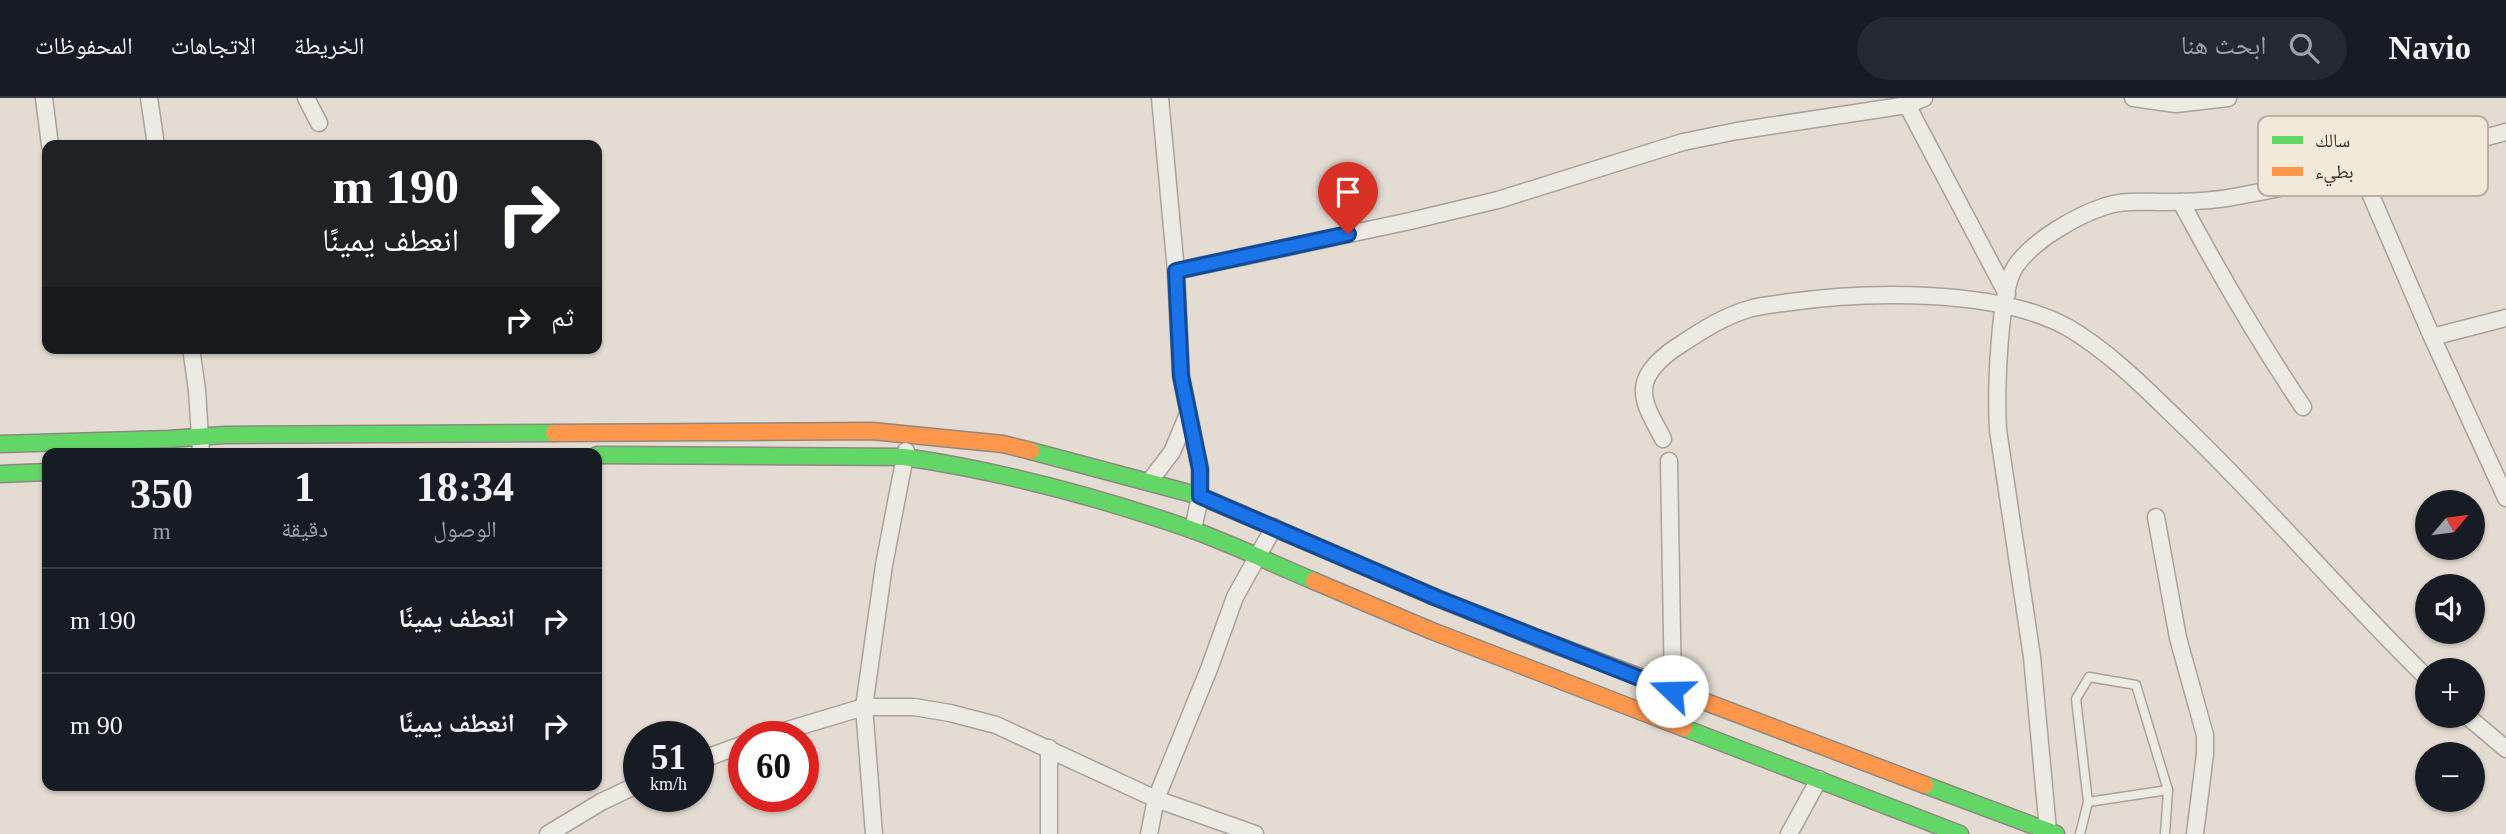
<!DOCTYPE html>
<html lang="ar">
<head>
<meta charset="utf-8">
<style>
	:root { --surface:#171b24; --page:#242831; --text:#f1f3f6; --muted:#9ea1a6; --line:#363941 }
	body { margin:0; font-family:"Times New Roman","Noto Naskh Arabic",serif; background:var(--page); color:var(--text); direction:rtl; height:100vh; display:flex; flex-direction:column; font-size:26px; white-space:nowrap }
	* { box-sizing:border-box; margin:0 }
	p { font-size:23px; color:var(--muted) }
	.icon { flex:none; width:38px; height:38px; fill:none; stroke:currentColor; stroke-width:2; stroke-linecap:round; stroke-linejoin:round }
	.map { position:relative; flex:1; overflow:hidden; direction:ltr }
	.drawer { position:absolute; left:42px; top:350px; width:560px; height:343px; display:flex; flex-direction:column; background:var(--surface); border-radius:14px; box-shadow:0 2px 5px #0004; direction:rtl }
	.drawer>* { flex:none }
	.guide { position:absolute; left:42px; top:42px; width:560px; height:214px; border-radius:14px; box-shadow:0 2px 5px #0004; direction:rtl; background:#202124; color:#fff; overflow:hidden }
	.needle { width:46px; rotate:61deg }
	.controls { position:absolute; left:2415px; top:392px; display:grid; gap:14px }
	.controls a { display:grid; place-items:center; width:70px; height:70px; border-radius:50%; background:var(--surface); box-shadow:0 2px 5px #0004; font-size:35px }
	.speed { position:absolute; left:623px; top:623px; display:flex; gap:14px; font-size:35px; font-weight:700; text-align:center }
	.speed>* { display:grid; place-content:center; width:91px; height:91px; border-radius:50%; background:var(--surface); box-shadow:0 2px 5px #0004; line-height:1 }
	.speed small { font-size:18px; font-weight:400 }
	.speed .limit { border:10px solid #d22; background:#fff; color:#111 }
	.pin { position:absolute; display:grid; place-items:center; width:60px; height:60px; color:#fff; margin:-72px -30px; border-radius:50% 50% 50% 0; rotate:-45deg; box-shadow:0 0 7px #0007 }
	.pin .icon { rotate:45deg }
	.me { position:absolute; width:77px; margin:-38px; rotate:291deg; stroke-linejoin:round; filter:drop-shadow(0 0 5px #0008) }
	.turn { display:flex; align-items:center; gap:24px; height:147px; padding:0 28px; font-size:32px }
	.turn .icon { width:91px; height:91px; stroke-width:2.5 }
	.turn b { display:block; font-size:49px; line-height:60px }
	.then { display:flex; align-items:center; height:66px; padding:0 28px; background:#0003; gap:14px; font-size:26px }
	.eta { display:flex; justify-content:space-evenly; align-items:center; height:119px; text-align:center }
	.eta b { font-size:42px; font-weight:700; line-height:49px }
	ul { padding:0; list-style:none }
	li { display:flex; align-items:center; gap:21px; height:105px; padding:0 28px; border-top:2px solid var(--line) }
	li div { flex:1 }
	li b { display:block; font-size:26px }
	li em { font-style:normal }
	header { display:flex; align-items:center; gap:42px; box-sizing:border-box; height:98px; padding:0 35px; background:var(--surface); border-bottom:2px solid var(--line) }
	header strong { font-size:33px }
	nav { display:flex; gap:38px; margin-inline-start:auto; font-size:24px }
	.search { width:490px; height:63px; background:var(--page); display:flex; align-items:center; gap:18px; box-sizing:border-box; padding:0 24px; border-radius:38px; color:var(--muted); font-size:26px }
	.map>svg:first-child { display:block }
	.lines { fill:none; stroke-linecap:round; stroke-linejoin:round }
	.lane-casing { stroke:#aaa29a; stroke-width:11 }
	.street-casing { stroke:#aaa29a; stroke-width:19 }
	.fast-casing { stroke:#8f8881; stroke-width:19 }
	.slow-casing { stroke:#8f8881; stroke-width:19 }
	.lane { stroke:#ede9e3; stroke-width:8 }
	.street { stroke:#ede9e3; stroke-width:16 }
	.fast { stroke:#63d668; stroke-width:16 }
	.slow { stroke:#ff974d; stroke-width:16 }
	.route-casing { stroke:#114b97; stroke-width:18 }
	.route { stroke:#1a73e8; stroke-width:12 }
	.key { fill:#f3e9da; stroke:#bbb0a3; stroke-width:2 }
	.key-label { font-size:19px; fill:#392a22 }
</style>
</head>
<body>
<header>
<strong>Navio</strong>
<div class="search"><svg class="icon" aria-label="search" viewBox="0 0 24 24"><circle cx="10" cy="10" r="6"/><path d="M15 15l6 6"/></svg>ابحث هنا</div>
<nav><a>الخريطة</a><a>الاتجاهات</a><a>المحفوظات</a></nav>
</header>
<div class="map">
<svg width="2506" height="736" viewBox="0 0 2506 736">
	<rect width="100%" height="100%" fill="#e4dcd2"/>
	<g class="lines">
		<g class="lane-casing">
			<g id="lane">
				<polyline points="2088,704 2168,692"/>
				<polyline points="2080,736 2088,704 2076,601 2089,579 2136,587 2168,692 2165,736"/>
			</g>
		</g>
		<g class="street-casing">
			<g id="street">
				<polyline points="44,0 50,47"/>
				<polyline points="149,0 156,47"/>
				<polyline points="306,0 319,25"/>
				<polyline points="1160,0 1176,173 1181,278 1200,371 1200,398 1193,432"/>
				<polyline points="2133,0 2176,6 2228,0"/>
				<polyline points="1907,7 1924,0"/>
				<polyline points="2360,72 2432,239 2506,400"/>
				<path d="M2181 104C2219 175 2258 242 2303 309"/>
				<polyline points="1176,173 1410,123 1498,102 1683,44 1737,33 1907,7 2007,196"/>
				<polyline points="2432,239 2506,220"/>
				<polyline points="191,250 197,292 201,355"/>
				<path d="M1663 341C1656 326 1643 308 1644 292 1644 272 1668 254 1683 245 1704 231 1725 218 1749 211 1762 207 1777 206 1791 204 1869 193 1997 191 2067 229 2110 254 2145 290 2180 324 2266 406 2342 497 2427 580"/>
				<polyline points="1149,384 1172,354 1188,316"/>
				<polyline points="2156,419 2178,540 2205,637 2205,656 2195,736"/>
				<polyline points="2467,618 2506,651"/>
				<polyline points="1666,623 1673,593 1669,363"/>
				<polyline points="764,639 864,609 914,609 950,615 996,627 1156,701 1255,736"/>
				<polyline points="1049,650 1049,736"/>
				<polyline points="698,663 744,646"/>
				<path d="M2048 732 2032 559 1998 332C1996 299 1998 196 2015 169 2032 143 2077 117 2106 108 2125 102 2145 104 2164 104 2187 104 2211 103 2233 99 2325 83 2416 58 2506 34"/>
				<polyline points="548,736 601,704 639,686"/>
				<polyline points="874,736 864,609 884,467 906,353"/>
				<polyline points="1149,736 1156,701 1209,571 1235,499 1274,429"/>
				<polyline points="1789,736 1819,681"/>
			</g>
		</g>
		<g class="fast-casing">
			<g id="fast">
				<polyline points="0,346 169,341 224,337 554,335"/>
				<polyline points="1031,353 1200,398 1437,500 1537,540"/>
				<path d="M597 357 904 359C1001 373 1098 399 1190 431 1232 446 1273 466 1314 483"/>
				<polyline points="0,376 47,374"/>
				<polyline points="1684,630 1960,736"/>
				<polyline points="1925,687 2056,736"/>
			</g>
		</g>
		<g class="slow-casing">
			<g id="slow">
				<polyline points="554,335 872,333 1003,346 1031,353"/>
				<polyline points="1314,483 1432,533 1684,630"/>
				<polyline points="1537,540 1925,687"/>
			</g>
		</g>
		<use href="#lane" class="lane"/>
		<use href="#street" class="street"/>
		<use href="#fast" class="fast"/>
		<use href="#slow" class="slow"/>
	</g>
	<g class="lines">
		<g class="route-casing">
			<polyline id="route" points="1348,136 1176,173 1181,278 1200,371 1200,398 1437,500 1672,593"/>
		</g>
		<use href="#route" class="route"/>
	</g>
	<rect x="2258" y="18" width="230" height="80" rx="10" class="key"/>
	<rect x="2272" y="38" width="31" height="8" fill="#63d668"/>
	<rect x="2272" y="69" width="31" height="9" fill="#ff974d"/>
	<g class="key-label">
		<text x="2315" y="49">سالك</text>
		<text x="2315" y="80">بطيء</text>
	</g>
</svg>
<div class="controls">
<a><svg class="needle" viewBox="-14 -14 28 28"><path d="M0-13l5 13h-10z" fill="#e53935"/><path d="M0 13l5-13h-10z" fill="#9ea1a6"/></svg></a>
<a><svg class="icon" aria-label="sound" viewBox="0 0 24 24"><path d="M4 9h4l5-4v14l-5-4H4zM17 9q2 3 0 6"/></svg></a>
<a>+</a>
<a>−</a>
</div>
<div class="speed"><div>51<small>km/h</small></div><div class="limit">60</div></div>
<div class="pin" style="left:1348px;top:136px;background:#d93025"><svg class="icon" aria-label="arrive" viewBox="0 0 24 24"><path d="M6 21V4h12l-3 4 3 4H6"/></svg></div>
<svg class="me" style="left:1672px;top:593px" viewBox="-20 -20 40 40"><circle r="19" fill="#fff"/><path d="M0-13L10 11 0 6-10 11z" fill="#1a73e8"/></svg>
<div class="guide">
<div class="turn"><svg class="icon" aria-label="right" viewBox="0 0 24 24"><path d="M7 20v-9h11M14 6l5 5-5 5"/></svg><div><b>190 m</b>انعطف يمينًا</div></div>
<div class="then">ثم<svg class="icon" aria-label="right" viewBox="0 0 24 24"><path d="M7 20v-9h11M14 6l5 5-5 5"/></svg></div>
</div>
<section class="drawer">
<div class="eta">
<div><b>18:34</b><p>الوصول</p></div>
<div><b>1</b><p>دقيقة</p></div>
<div><b>350</b><p>m</p></div>
</div>
<ul>
<li><svg class="icon" aria-label="right" viewBox="0 0 24 24"><path d="M7 20v-9h11M14 6l5 5-5 5"/></svg><div><b>انعطف يمينًا</b></div><em>190 m</em></li>
<li><svg class="icon" aria-label="right" viewBox="0 0 24 24"><path d="M7 20v-9h11M14 6l5 5-5 5"/></svg><div><b>انعطف يمينًا</b></div><em>90 m</em></li>
</ul>
</section>
</div>
</body>
</html>
